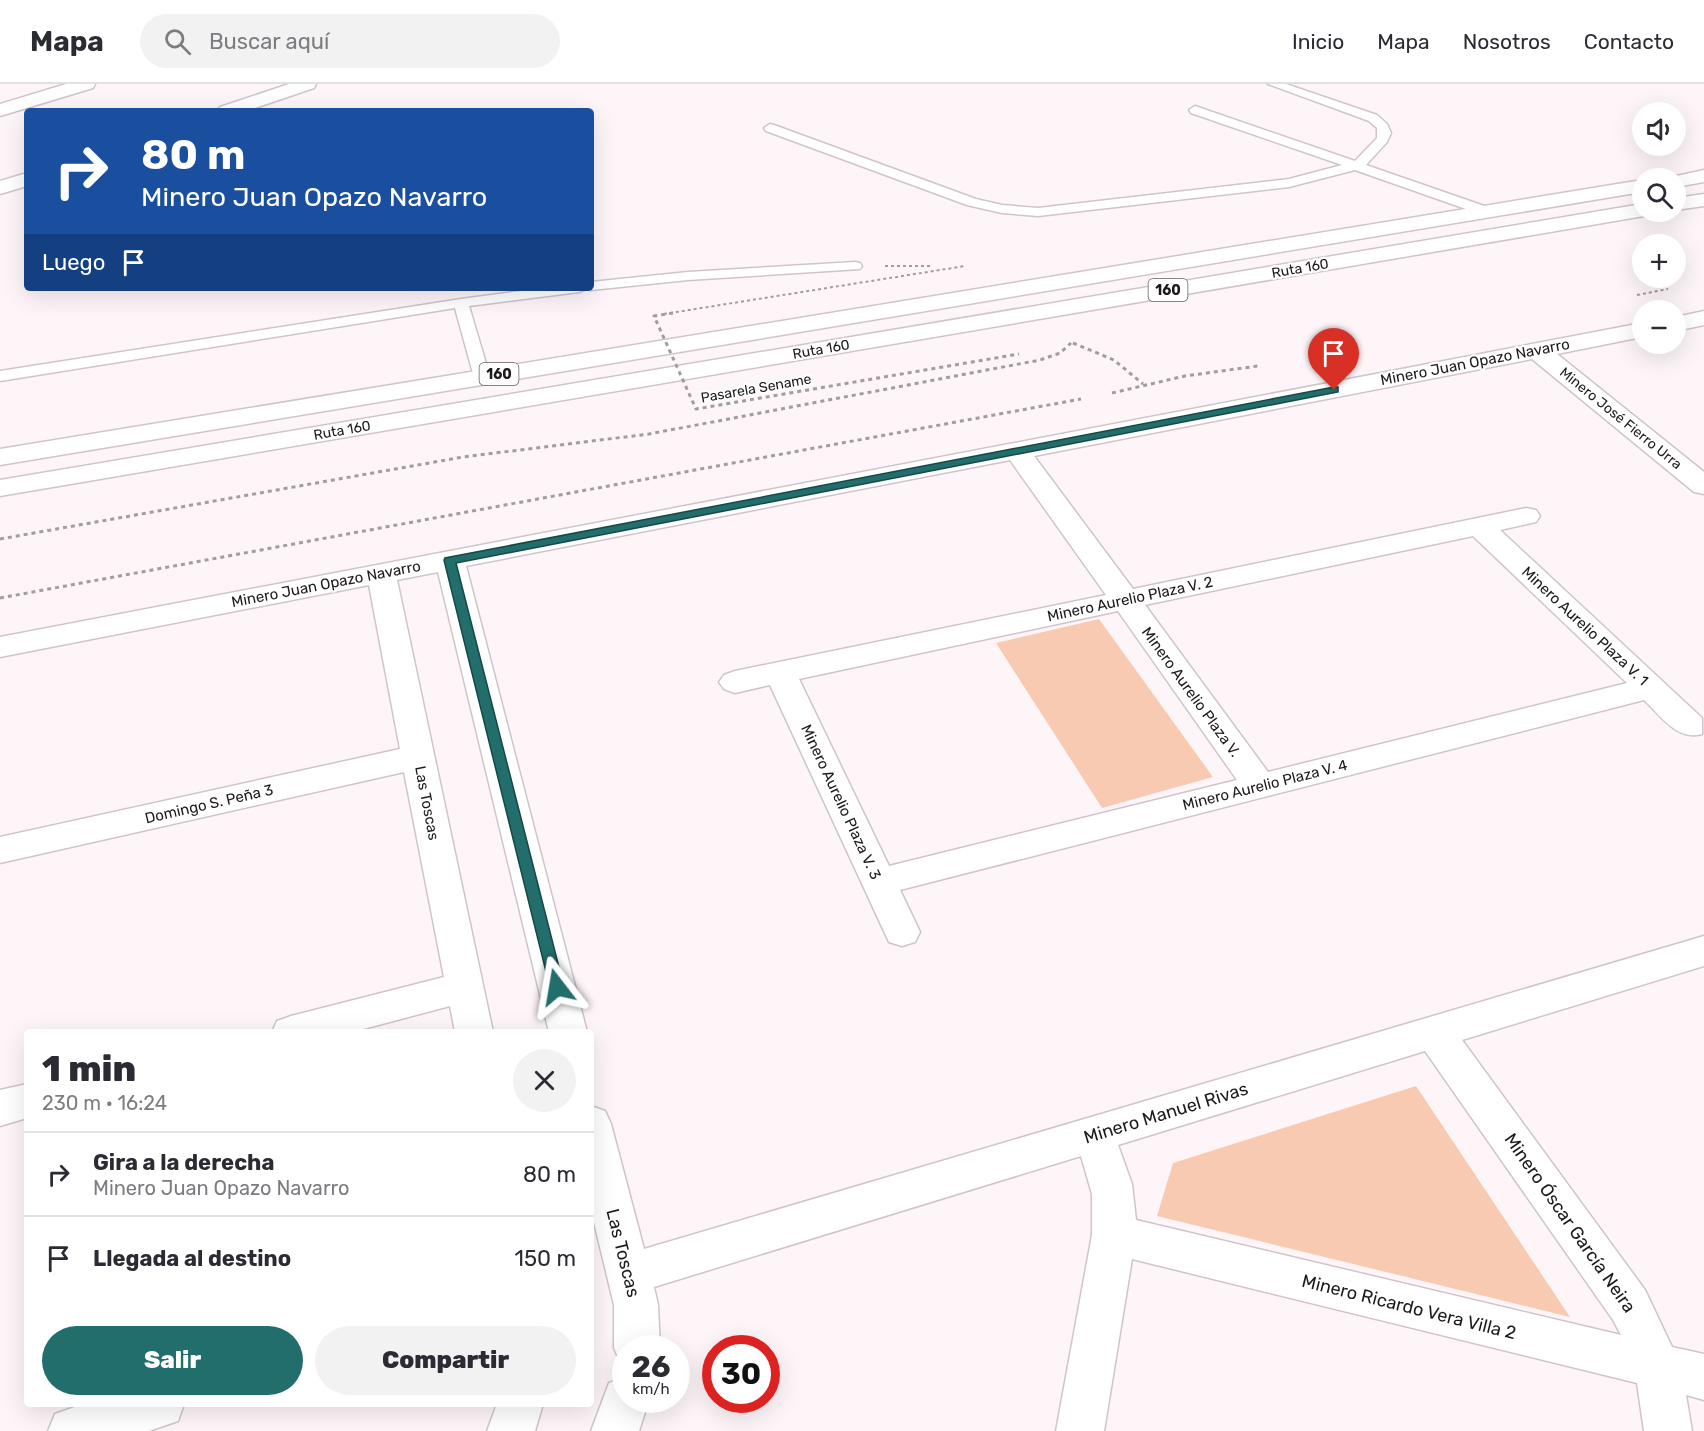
<!DOCTYPE html>
<html lang="es">
<head>
<meta charset="utf-8">
<style>
	:root { --surface:#fff; --page:#f2f2f3; --text:#2b2b33; --muted:#7c7c81; --line:#e1e1e2; --accent:#226e6c }
	body { margin:0; font-family:Rubik,sans-serif; background:var(--page); color:var(--text); height:100vh; display:flex; flex-direction:column; font-size:22px; white-space:nowrap }
	* { box-sizing:border-box; margin:0 }
	p { font-size:20px; color:var(--muted) }
	.icon { flex:none; width:33px; height:33px; fill:none; stroke:currentColor; stroke-width:2; stroke-linecap:round; stroke-linejoin:round }
	.map { position:relative; flex:1; overflow:hidden }
	.drawer { position:absolute; left:24px; top:945px; width:570px; height:378px; display:flex; flex-direction:column; background:var(--surface); border-radius:6px; box-shadow:0 6px 24px #0002 }
	.drawer>* { flex:none }
	.top-card { position:absolute; left:24px; top:24px; width:570px; height:183px; border-radius:6px; box-shadow:0 6px 24px #0002; background:#1a4fa0; color:#fff; overflow:hidden }
	.controls { position:absolute; left:1632px; top:18px; display:grid; gap:12px }
	.controls a { display:grid; place-items:center; width:54px; height:54px; border-radius:50%; background:var(--surface); box-shadow:0 6px 24px #0002; font-size:30px }
	.speed { position:absolute; left:612px; top:1251px; display:flex; gap:12px; font-size:30px; font-weight:700; text-align:center }
	.speed>* { display:grid; place-content:center; width:78px; height:78px; border-radius:50%; background:var(--surface); box-shadow:0 6px 24px #0002; line-height:1 }
	.speed small { font-size:15px; font-weight:400 }
	.speed .limit { border:9px solid #d22; background:#fff; color:#111 }
	.pin { position:absolute; display:grid; place-items:center; width:51px; height:51px; color:#fff; margin:-62px -26px; border-radius:50% 50% 50% 0; rotate:-45deg; box-shadow:0 0 6px #0007 }
	.pin .icon { rotate:45deg }
	.me { position:absolute; width:66px; margin:-33px; rotate:346deg; stroke-linejoin:round; filter:drop-shadow(0 0 4px #0008) }
	.turn { display:flex; align-items:center; gap:21px; height:126px; padding:0 18px; font-size:27px }
	.turn .icon { width:78px; height:78px; stroke-width:2.5 }
	.turn b { display:block; font-size:42px; line-height:51px }
	.then { display:flex; align-items:center; height:57px; padding:0 18px; background:#0003; gap:12px; font-size:22px }
	.round { display:grid; place-items:center; flex:none; width:63px; height:63px; border-radius:32px; background:var(--page) }
	.overview { display:flex; align-items:center; justify-content:space-between; height:102px; padding:0 18px }
	h1 { font-size:36px; font-weight:800; line-height:45px }
	.cta { display:flex; gap:12px; margin-top:auto; padding:12px 18px }
	.cta a { flex:1; height:69px; border-radius:36px; background:var(--accent); color:#fff; font-size:24px; font-weight:800; line-height:69px; text-align:center }
	.cta a+a { background:var(--page); color:var(--text) }
	ul { padding:0; list-style:none }
	li { display:flex; align-items:center; gap:18px; height:84px; padding:0 18px; border-top:2px solid var(--line) }
	li div { flex:1 }
	li b { display:block; font-size:22px }
	li em { font-style:normal }
	header { display:flex; align-items:center; gap:36px; box-sizing:border-box; height:84px; padding:0 30px; background:var(--surface); border-bottom:2px solid var(--line) }
	header strong { font-size:28px }
	nav { display:flex; gap:33px; margin-inline-start:auto; font-size:21px }
	.search { width:420px; height:54px; background:var(--page); display:flex; align-items:center; gap:15px; box-sizing:border-box; padding:0 21px; border-radius:33px; color:var(--muted); font-size:22px }
	.map>svg:first-child { display:block }
	.green { fill:#f9cab2 }
	.lines { fill:none; stroke-linecap:round; stroke-linejoin:round }
	.lane-casing { stroke:#d0c4ca; stroke-width:3 }
	.street-casing { stroke:#d0c4ca; stroke-width:3 }
	.highway-casing { stroke:#d0c4ca; stroke-width:3 }
	.path-far1 { stroke:#a39c9f; stroke-width:2; stroke-dasharray:3 3; stroke-linecap:butt }
	.path { stroke:#a39c9f; stroke-width:3; stroke-dasharray:4 4; stroke-linecap:butt }
	.lane { fill:#fff; fill-rule:evenodd }
	.street { fill:#fff; fill-rule:evenodd }
	.highway { fill:#fff; fill-rule:evenodd }
	.path-bridge-far1 { stroke:#a39c9f; stroke-width:2; stroke-dasharray:3 3; stroke-linecap:butt }
	.path-bridge { stroke:#a39c9f; stroke-width:3; stroke-dasharray:4 4; stroke-linecap:butt }
	.route { fill:#226e6c; stroke:#164846; stroke-width:1.5 }
	.labels { text-anchor:middle; stroke-width:4.5; stroke-linejoin:round; paint-order:stroke }
	.far-street-label { font-size:14px; fill:#1e1a1c; stroke:#fff }
	.shield { fill:#fff; stroke:#625f60; stroke-width:1.5 }
	.shield-label { font-size:14px; font-weight:bold; fill:#1e1a1c }
	.street-label { font-size:15px; fill:#1e1a1c; stroke:#fff }
	.near-street-label { font-size:18px; fill:#1e1a1c; stroke:#fff }
</style>
</head>
<body>
<header>
<strong>Mapa</strong>
<div class="search"><svg class="icon" aria-label="search" viewBox="0 0 24 24"><circle cx="10" cy="10" r="6"/><path d="M15 15l6 6"/></svg>Buscar aquí</div>
<nav><a>Inicio</a><a>Mapa</a><a>Nosotros</a><a>Contacto</a></nav>
</header>
<div class="map">
<svg width="1704" height="1347" viewBox="0 0 1704 1347">
	<rect width="100%" height="100%" fill="#fef5f9"/>
	<g class="green">
		<polygon points="1099,535 1213,693 1102,724 996,559"/>
		<polygon points="1416,1002 1570,1233 1157,1132 1173,1079"/>
	</g>
	<g class="lines">
		<g class="lane-casing">
			<g id="lane">
				<polygon points="1268,0 1286,0 1377,31 1387,40 1391,49 1387,58 1366,81 1493,125 1495,128 1493,131 1483,131 1355,86 1289,103 1038,132 1002,129 967,121 766,47 764,44 770,40 774,41 976,115 1002,121 1038,124 1289,95 1342,81 1191,29 1189,26 1195,22 1355,77 1377,54 1377,44 1369,37"/>
				<polygon points="855,178 860,179 862,182 860,185 688,196 591,206 586,205 579,208 469,222 490,293 482,298 474,293 455,224 0,297 0,287 461,215 544,204 591,204 591,198 688,188"/>
			</g>
		</g>
		<g class="street-casing">
			<g id="street">
				<polygon points="66,0 95,0 93,4 0,32 0,20"/>
				<polygon points="289,0 316,0 314,4 246,27 217,27 220,23"/>
				<polygon points="27,89 27,102 0,110 0,97"/>
				<polygon points="1704,227 1704,241 1676,247 1676,233"/>
				<path d="M1642 239V253L1557 270 1704 388V410L1694 408 1532 275 1034 372 1133 505 1526 424 1536 426 1540 432 1536 438 1500 446 1702 634V650C1677 657 1661 632 1644 616L900 806 920 848 915 858 902 862 889 858 770 601 735 609 724 605 719 598 724 591 735 587 1106 511 1010 376 466 482 587 948H549L438 488 397 496 493 948H455L450 922 352 948H272L277 937 291 932 444 893 404 688 0 779V753L400 665 369 501 0 573V553ZM1473 452 1627 599 1268 688 1145 521ZM1118 527 1237 696 889 782 799 595Z"/>
				<path d="M1704 852V882L1462 956 1645 1206 1672 1263 1704 1270V1316L1686 1311 1692 1347H1644L1637 1299 1132 1175 1104 1347H1056L1092 1151V1110L1081 1072 654 1203 658 1221 660 1264H626V1282L621 1280 614 1264V1221L591 1126V1022L605 1027 611 1040 644 1165ZM1425 967 1613 1236 1621 1251 1136 1136 1132 1100 1118 1061Z"/>
				<polygon points="27,1000 27,1034 0,1042 0,1006"/>
				<polygon points="626,1293 626,1316 649,1316 639,1347 591,1347 609,1299"/>
				<polygon points="83,1320 184,1320 178,1337 149,1347 48,1347 55,1330"/>
				<polygon points="497,1320 543,1320 535,1347 487,1347"/>
			</g>
		</g>
		<g class="highway-casing">
			<g id="highway">
				<polygon points="1704,86 1704,98 1676,103 1676,94 1667,94"/>
				<polygon points="1642,96 1642,108 0,381 0,365"/>
				<polygon points="1704,110 1704,122 1676,126 1676,114"/>
				<polygon points="1642,120 1642,128 1652,128 1650,131 0,412 0,396"/>
			</g>
		</g>
		<g class="path-far1">
			<polyline points="885,182 931,182"/>
			<polyline points="1637,211 1668,205"/>
		</g>
		<g class="path">
			<polyline points="1073,259 1114,276 1143,300"/>
			<polyline points="1112,309 1185,292 1258,282"/>
			<polyline points="0,455 463,373 649,350 1040,276 1060,269 1071,259"/>
			<polyline points="0,514 1081,315"/>
		</g>
		<use href="#lane" class="lane"/>
		<use href="#street" class="street"/>
		<use href="#highway" class="highway"/>
		<polyline class="path-bridge-far1" points="664,230 965,182"/>
		<polyline class="path-bridge" points="673,229 654,232 696,325 1019,270"/>
	</g>
	<polygon class="route" points="1334,303 1338,303 1338,308 456,479 564,903 562,908 557,910 551,908 444,476 445,474"/>
	<g class="labels">
		<g class="far-street-label">
			<text transform="translate(1300 184) rotate(-10)" y="5">Ruta 160</text>
			<text transform="translate(821 265) rotate(-10)" y="5">Ruta 160</text>
			<text transform="translate(756 304) rotate(-10)" y="5">Pasarela Sename</text>
			<text transform="translate(1621 334) rotate(39)" y="5">Minero José Fierro Urra</text>
			<text transform="translate(342 346) rotate(-10)" y="5">Ruta 160</text>
		</g>
		<g class="shield">
			<rect x="1148.5" y="195" width="39" height="22" rx="4.5"/>
			<rect x="479.5" y="279" width="39" height="22" rx="4.5"/>
		</g>
		<g class="shield-label">
			<text x="1168" y="211">160</text>
			<text x="499" y="295">160</text>
		</g>
		<g class="street-label">
			<text transform="translate(1475 278) rotate(-11)" y="5">Minero Juan Opazo Navarro</text>
			<text transform="translate(326 500) rotate(-11)" y="5">Minero Juan Opazo Navarro</text>
			<text transform="translate(1130 515) rotate(-12)" y="5">Minero Aurelio Plaza V. 2</text>
			<text transform="translate(1585 542) rotate(43)" y="5">Minero Aurelio Plaza V. 1</text>
			<text transform="translate(1191 608) rotate(54)" y="5">Minero Aurelio Plaza V.</text>
			<text transform="translate(1265 701) rotate(-14)" y="5">Minero Aurelio Plaza V. 4</text>
			<text transform="translate(841 718) rotate(65)" y="5">Minero Aurelio Plaza V. 3</text>
			<text transform="translate(427 719) rotate(79)" y="5">Las Toscas</text>
			<text transform="translate(209 720) rotate(-13)" y="5">Domingo S. Peña 3</text>
		</g>
		<g class="near-street-label">
			<text transform="translate(1166 1029) rotate(-17)" y="6">Minero Manuel Rivas</text>
			<text transform="translate(1570 1139) rotate(55)" y="6">Minero Óscar García Neira</text>
			<text transform="translate(623 1169) rotate(76)" y="6">Las Toscas</text>
			<text transform="translate(1409 1223) rotate(14)" y="6">Minero Ricardo Vera Villa 2</text>
		</g>
	</g>
</svg>
<div class="controls">
<a><svg class="icon" aria-label="sound" viewBox="0 0 24 24"><path d="M4 9h4l5-4v14l-5-4H4zM17 9q2 3 0 6"/></svg></a>
<a><svg class="icon" aria-label="search" viewBox="0 0 24 24"><circle cx="10" cy="10" r="6"/><path d="M15 15l6 6"/></svg></a>
<a>+</a>
<a>−</a>
</div>
<div class="speed"><div>26<small>km/h</small></div><div class="limit">30</div></div>
<div class="pin" style="left:1334px;top:306px;background:#d93025"><svg class="icon" aria-label="arrive" viewBox="0 0 24 24"><path d="M6 21V4h12l-3 4 3 4H6"/></svg></div>
<svg class="me" style="left:557px;top:903px" viewBox="-20 -20 40 40"><path d="M0-17L14 15 0 8-14 15z" fill="#226e6c" stroke="#fff" stroke-width="4"/></svg>
<div class="top-card">
<div class="turn"><svg class="icon" aria-label="right" viewBox="0 0 24 24"><path d="M7 20v-9h11M14 6l5 5-5 5"/></svg><div><b>80 m</b>Minero Juan Opazo Navarro</div></div>
<div class="then">Luego<svg class="icon" aria-label="arrive" viewBox="0 0 24 24"><path d="M6 21V4h12l-3 4 3 4H6"/></svg></div>
</div>
<section class="drawer">
<div class="overview"><div><h1>1 min</h1><p>230 m · 16:24</p></div><a class="round"><svg class="icon" aria-label="close" viewBox="0 0 24 24"><path d="M6 6l12 12M18 6L6 18"/></svg></a></div>
<ul>
<li><svg class="icon" aria-label="right" viewBox="0 0 24 24"><path d="M7 20v-9h11M14 6l5 5-5 5"/></svg><div><b>Gira a la derecha</b><p>Minero Juan Opazo Navarro</p></div><em>80 m</em></li>
<li><svg class="icon" aria-label="arrive" viewBox="0 0 24 24"><path d="M6 21V4h12l-3 4 3 4H6"/></svg><div><b>Llegada al destino</b></div><em>150 m</em></li>
</ul>
<div class="cta"><a>Salir</a><a>Compartir</a></div>
</section>
</div>
</body>
</html>
